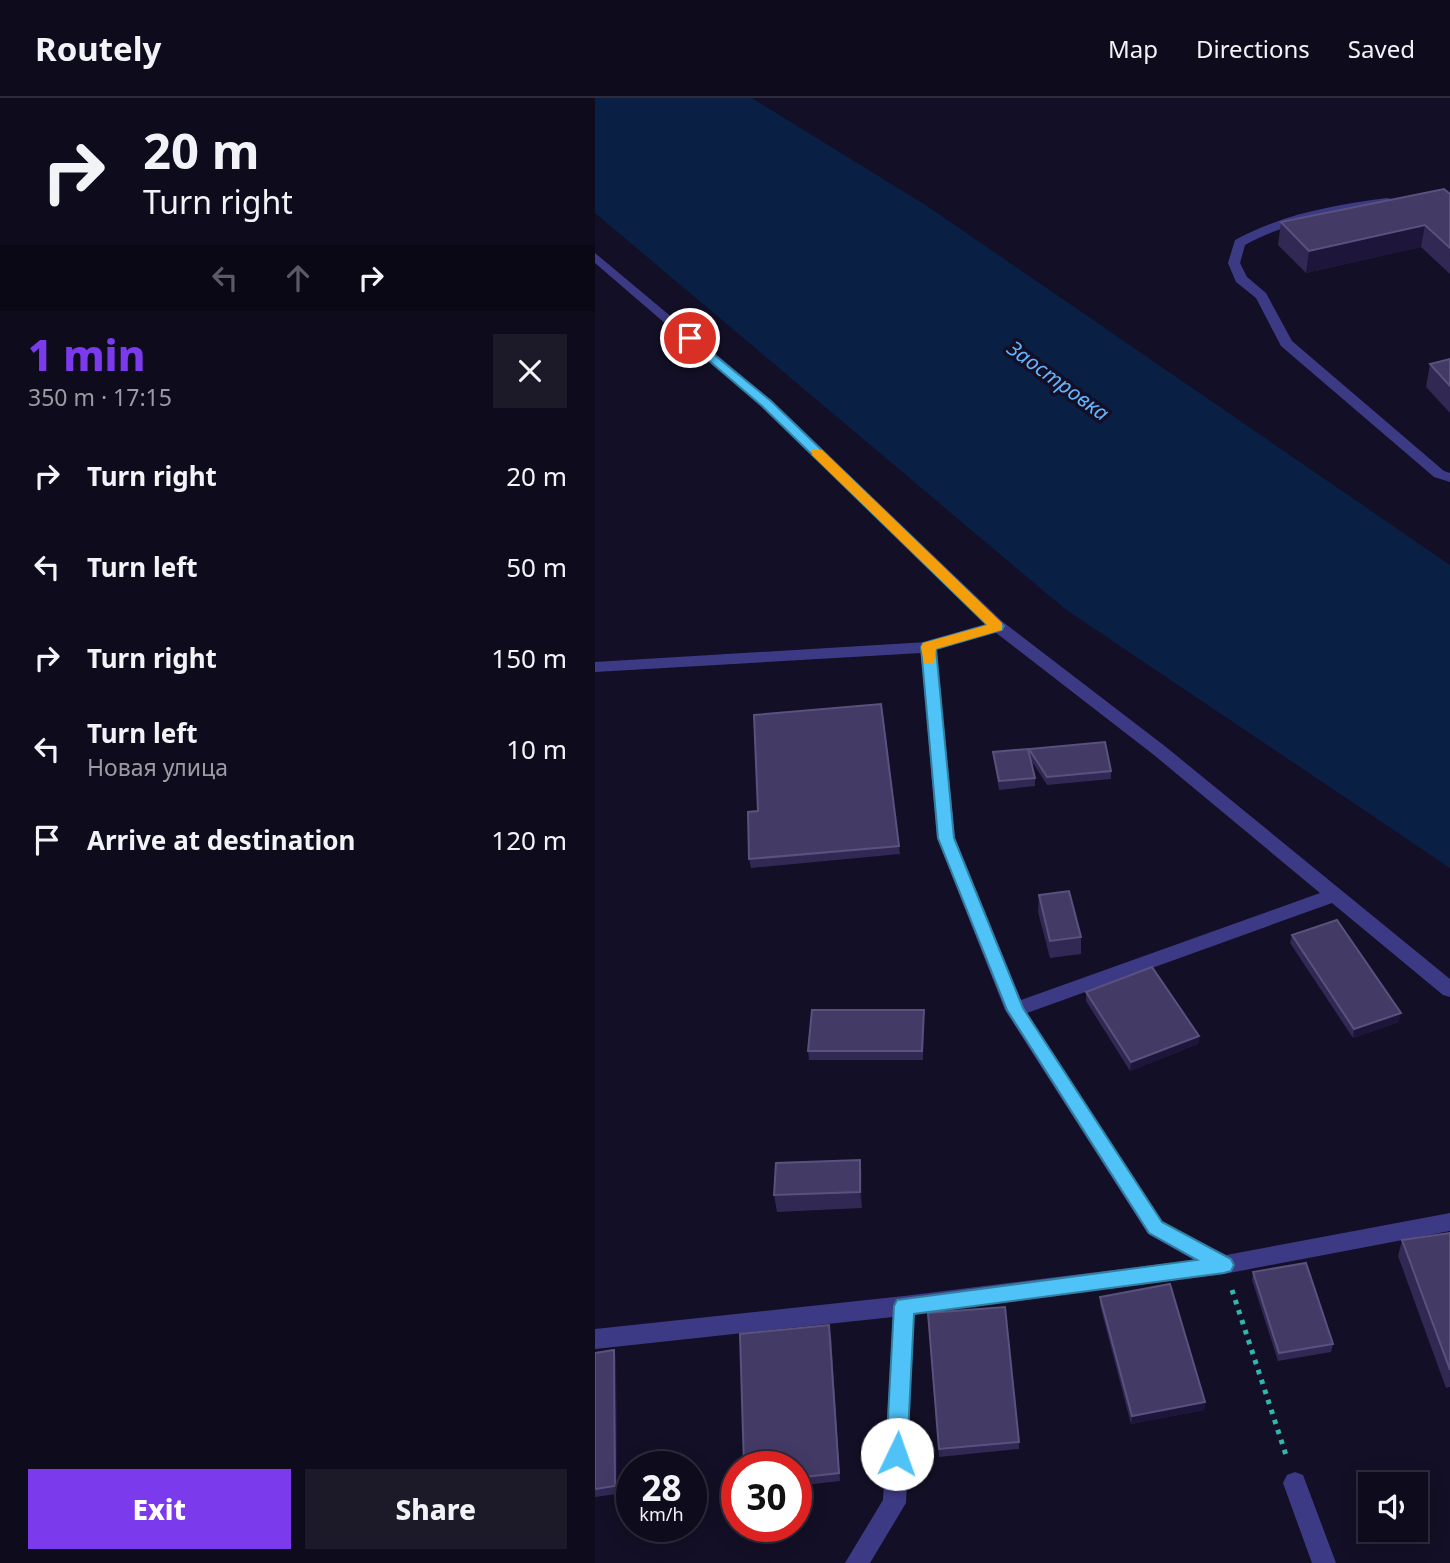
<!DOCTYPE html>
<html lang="en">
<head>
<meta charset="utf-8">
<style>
	:root { --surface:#0e0b1c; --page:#1c1929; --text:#f1f3f6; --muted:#9b9ba3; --line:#2e2b3b; --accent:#7c3aed }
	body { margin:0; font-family:"Noto Sans",sans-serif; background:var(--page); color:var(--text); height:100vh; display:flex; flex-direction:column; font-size:26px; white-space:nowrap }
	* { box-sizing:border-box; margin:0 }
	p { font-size:23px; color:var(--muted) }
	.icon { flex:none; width:38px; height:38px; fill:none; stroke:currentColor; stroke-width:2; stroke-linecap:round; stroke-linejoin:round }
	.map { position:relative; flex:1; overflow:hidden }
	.sheet { display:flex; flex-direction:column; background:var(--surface); width:595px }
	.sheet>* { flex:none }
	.top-card { background:#0e0b1c; color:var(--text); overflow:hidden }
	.controls { position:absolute; left:763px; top:1374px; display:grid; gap:14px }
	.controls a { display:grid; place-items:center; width:70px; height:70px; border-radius:0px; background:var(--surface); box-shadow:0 4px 18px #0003,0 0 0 2px var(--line); font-size:35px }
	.speed { position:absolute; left:21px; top:1353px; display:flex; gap:14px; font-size:35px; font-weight:700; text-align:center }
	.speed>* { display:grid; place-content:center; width:91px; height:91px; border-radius:50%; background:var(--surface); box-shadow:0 4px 18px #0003,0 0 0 2px var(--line); line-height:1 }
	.speed small { font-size:18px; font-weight:400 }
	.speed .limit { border:10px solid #d22; background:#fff; color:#111 }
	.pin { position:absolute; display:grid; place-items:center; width:60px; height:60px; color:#fff; margin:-30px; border:4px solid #fff; border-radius:50%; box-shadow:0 2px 7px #0007 }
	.me { position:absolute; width:77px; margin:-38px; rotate:3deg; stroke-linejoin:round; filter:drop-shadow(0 0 5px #0008) }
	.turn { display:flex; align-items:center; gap:24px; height:147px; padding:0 28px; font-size:32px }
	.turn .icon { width:91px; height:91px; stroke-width:2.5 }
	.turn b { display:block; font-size:49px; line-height:60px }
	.lanes { display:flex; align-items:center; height:66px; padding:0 28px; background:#0003; justify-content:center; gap:35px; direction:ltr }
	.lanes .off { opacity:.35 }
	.round { display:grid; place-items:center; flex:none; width:74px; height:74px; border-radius:0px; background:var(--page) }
	.summary { display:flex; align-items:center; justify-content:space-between; height:119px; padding:0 28px }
	h1 { font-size:42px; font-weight:800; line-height:52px; color:var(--accent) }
	.primary-button { display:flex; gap:14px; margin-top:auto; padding:14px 28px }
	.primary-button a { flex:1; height:80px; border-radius:0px; background:var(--accent); color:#fff; font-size:28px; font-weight:800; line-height:80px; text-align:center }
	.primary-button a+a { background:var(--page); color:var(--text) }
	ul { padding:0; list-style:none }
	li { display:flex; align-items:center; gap:21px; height:91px; padding:0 28px }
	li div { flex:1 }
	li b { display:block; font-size:26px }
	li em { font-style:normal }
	header { display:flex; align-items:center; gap:42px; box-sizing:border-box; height:98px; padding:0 35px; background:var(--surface); border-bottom:2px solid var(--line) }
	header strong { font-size:33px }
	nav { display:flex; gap:38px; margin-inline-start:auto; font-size:24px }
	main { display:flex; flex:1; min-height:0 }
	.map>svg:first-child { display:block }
	.water { fill:#0a1f44 }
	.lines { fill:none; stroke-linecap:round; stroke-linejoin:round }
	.path { stroke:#2fb8b0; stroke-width:5; stroke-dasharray:4.5 6; stroke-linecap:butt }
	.minor { fill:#3d3a85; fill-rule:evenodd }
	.wall { fill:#312854 }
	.shaded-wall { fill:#1d163a }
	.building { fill:#433a66; stroke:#5a527e; stroke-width:2 }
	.route { fill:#4fc3f7; stroke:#337fa1; stroke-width:2 }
	.slow { fill:#f59e0b }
	.labels { text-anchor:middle; stroke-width:7; stroke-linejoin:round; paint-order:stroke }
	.far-water-label { font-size:21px; font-style:italic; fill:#62b6ff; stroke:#130f26 }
</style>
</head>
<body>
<header>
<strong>Routely</strong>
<nav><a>Map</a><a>Directions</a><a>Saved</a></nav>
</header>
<main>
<section class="sheet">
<div class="top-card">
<div class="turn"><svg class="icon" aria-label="right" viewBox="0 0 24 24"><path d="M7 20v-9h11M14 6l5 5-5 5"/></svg><div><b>20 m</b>Turn right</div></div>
<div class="lanes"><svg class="icon off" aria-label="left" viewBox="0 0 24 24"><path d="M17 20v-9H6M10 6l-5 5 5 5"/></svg><svg class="icon off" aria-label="ahead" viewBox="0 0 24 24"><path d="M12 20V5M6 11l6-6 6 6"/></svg><svg class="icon" aria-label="right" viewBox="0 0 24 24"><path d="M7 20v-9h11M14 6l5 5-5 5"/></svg></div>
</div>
<div class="summary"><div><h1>1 min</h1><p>350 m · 17:15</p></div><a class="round"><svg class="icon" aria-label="close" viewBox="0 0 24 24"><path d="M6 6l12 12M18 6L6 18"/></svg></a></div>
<ul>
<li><svg class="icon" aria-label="right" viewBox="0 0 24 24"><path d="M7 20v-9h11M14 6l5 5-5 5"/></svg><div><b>Turn right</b></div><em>20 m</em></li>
<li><svg class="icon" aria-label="left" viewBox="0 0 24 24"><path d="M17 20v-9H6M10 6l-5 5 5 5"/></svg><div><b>Turn left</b></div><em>50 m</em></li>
<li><svg class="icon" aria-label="right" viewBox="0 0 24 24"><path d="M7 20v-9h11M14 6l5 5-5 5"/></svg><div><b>Turn right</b></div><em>150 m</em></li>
<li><svg class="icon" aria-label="left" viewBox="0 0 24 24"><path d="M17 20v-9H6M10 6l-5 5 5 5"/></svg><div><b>Turn left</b><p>Новая улица</p></div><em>10 m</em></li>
<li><svg class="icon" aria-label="arrive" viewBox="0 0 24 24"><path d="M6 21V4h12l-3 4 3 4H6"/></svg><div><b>Arrive at destination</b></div><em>120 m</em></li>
</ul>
<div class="primary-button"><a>Exit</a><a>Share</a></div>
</section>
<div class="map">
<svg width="855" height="1465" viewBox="0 0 855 1465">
	<rect width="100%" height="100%" fill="#130f26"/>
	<polygon class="water" points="0,0 157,0 332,108 855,467 855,770 470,511 0,115"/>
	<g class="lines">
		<polyline class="path" points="637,1192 691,1357"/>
		<g class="minor">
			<path d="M792 100 796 101V107C742 119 701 119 650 147L645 165 652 179 671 195 697 243 849 373 855 375V384L839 379 686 248 661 200 641 184 633 165 640 142C687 116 739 107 792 100Z"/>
			<path d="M0 155 176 302 408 524 571 649 855 881V899L848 897 737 805 432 915 567 1124 631 1157 855 1115V1133L629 1176 319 1216 311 1405 275 1465H250L288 1402 298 1219 0 1251V1231L309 1198 599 1162 553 1136 410 912 342 740 326 555 0 574V564L332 544 391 526 166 308 0 165ZM400 534 559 657 725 795 426 902 360 740 341 552Z"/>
			<polygon points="700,1374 708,1377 741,1465 717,1465 688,1385 692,1377"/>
		</g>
	</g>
	<g class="wall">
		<polygon points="855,96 855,176 826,149 711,175 683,147 686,124"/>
		<polygon points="855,261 855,315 831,289 835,266"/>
		<polygon points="434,651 516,673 516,681 452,687 436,662 440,680 440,688 404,692 399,663 398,654 434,657"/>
		<polygon points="304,748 305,756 156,770 154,761"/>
		<polygon points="444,797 486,839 486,856 455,860 443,814"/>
		<polygon points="697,837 804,924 758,940 695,845"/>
		<polygon points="491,894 604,938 603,946 535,973 491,903"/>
		<polygon points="329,912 328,962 214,962 213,953"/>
		<polygon points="265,1062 267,1078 267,1110 182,1114 179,1097"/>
		<polygon points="855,1135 855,1289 851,1290 803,1158 807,1142"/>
		<polygon points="658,1174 738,1246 736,1254 683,1263 657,1182"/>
		<polygon points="505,1199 610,1304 609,1312 536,1326 505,1207"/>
		<polygon points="333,1215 424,1344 424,1351 344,1359"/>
		<polygon points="236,1235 245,1383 201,1388 201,1368"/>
		<polygon points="0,1255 21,1260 22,1396 0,1399"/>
	</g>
	<g class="shaded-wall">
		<polygon points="830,127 826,149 711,175 714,153"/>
		<polygon points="806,915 804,924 758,940 759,931"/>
		<polygon points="604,938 603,946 535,973 536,964"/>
		<polygon points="265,1062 267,1078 267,1110 265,1094"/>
		<polygon points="19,1252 21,1260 22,1396 20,1388"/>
		<polygon points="610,1304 609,1312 536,1326 537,1318"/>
	</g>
	<g class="building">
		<polygon points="849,91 855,96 855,150 830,127 714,153 686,124"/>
		<polygon points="855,261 855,288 835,266"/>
		<polygon points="286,606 304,748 154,761 153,714 163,713 159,617"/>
		<polygon points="510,644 516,673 452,679 434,651"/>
		<polygon points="433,651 440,680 404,683 398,654"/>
		<polygon points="474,793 486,839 455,843 444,797"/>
		<polygon points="742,822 806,915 759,931 697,837"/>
		<polygon points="557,869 604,938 536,964 491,894"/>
		<polygon points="217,912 329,912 327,953 213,953"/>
		<polygon points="265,1062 265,1094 179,1097 181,1065"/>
		<polygon points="855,1135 855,1272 807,1142"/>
		<polygon points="711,1165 738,1246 684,1255 658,1174"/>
		<polygon points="575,1186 610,1304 537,1318 505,1199"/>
		<polygon points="410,1209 424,1344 344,1351 333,1215"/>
		<polygon points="234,1227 244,1375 201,1380 201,1368 149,1368 145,1236"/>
		<polygon points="19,1252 20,1388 0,1391 0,1255"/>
	</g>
	<polygon class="route" points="95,237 176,303 409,528 407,532 341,551 359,740 428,910 567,1124 636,1161 639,1167 636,1173 629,1175 319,1216 312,1356 309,1362 302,1365 294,1362 291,1356 299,1208 302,1202 602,1162 554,1135 412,912 343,740 326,549 328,545 392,527 167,308 91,243 89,240"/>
	<polygon class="slow" points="222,351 227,352 407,525 407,532 341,551 339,565 329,565 326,549 328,545 392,527 217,357 217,352"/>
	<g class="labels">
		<g class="far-water-label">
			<text transform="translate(463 283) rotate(36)" y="7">Заостровка</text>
		</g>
	</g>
</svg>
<div class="controls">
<a><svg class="icon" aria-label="sound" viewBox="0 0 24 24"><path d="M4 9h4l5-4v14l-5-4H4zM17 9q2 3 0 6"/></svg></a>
</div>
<div class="speed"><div>28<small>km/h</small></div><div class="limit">30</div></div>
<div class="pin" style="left:95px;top:240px;background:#d93025"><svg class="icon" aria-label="arrive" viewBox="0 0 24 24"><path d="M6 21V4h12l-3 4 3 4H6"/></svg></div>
<svg class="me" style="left:302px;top:1356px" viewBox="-20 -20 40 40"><circle r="19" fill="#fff"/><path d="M0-13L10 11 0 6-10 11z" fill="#4fc3f7"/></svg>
</div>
</main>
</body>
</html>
